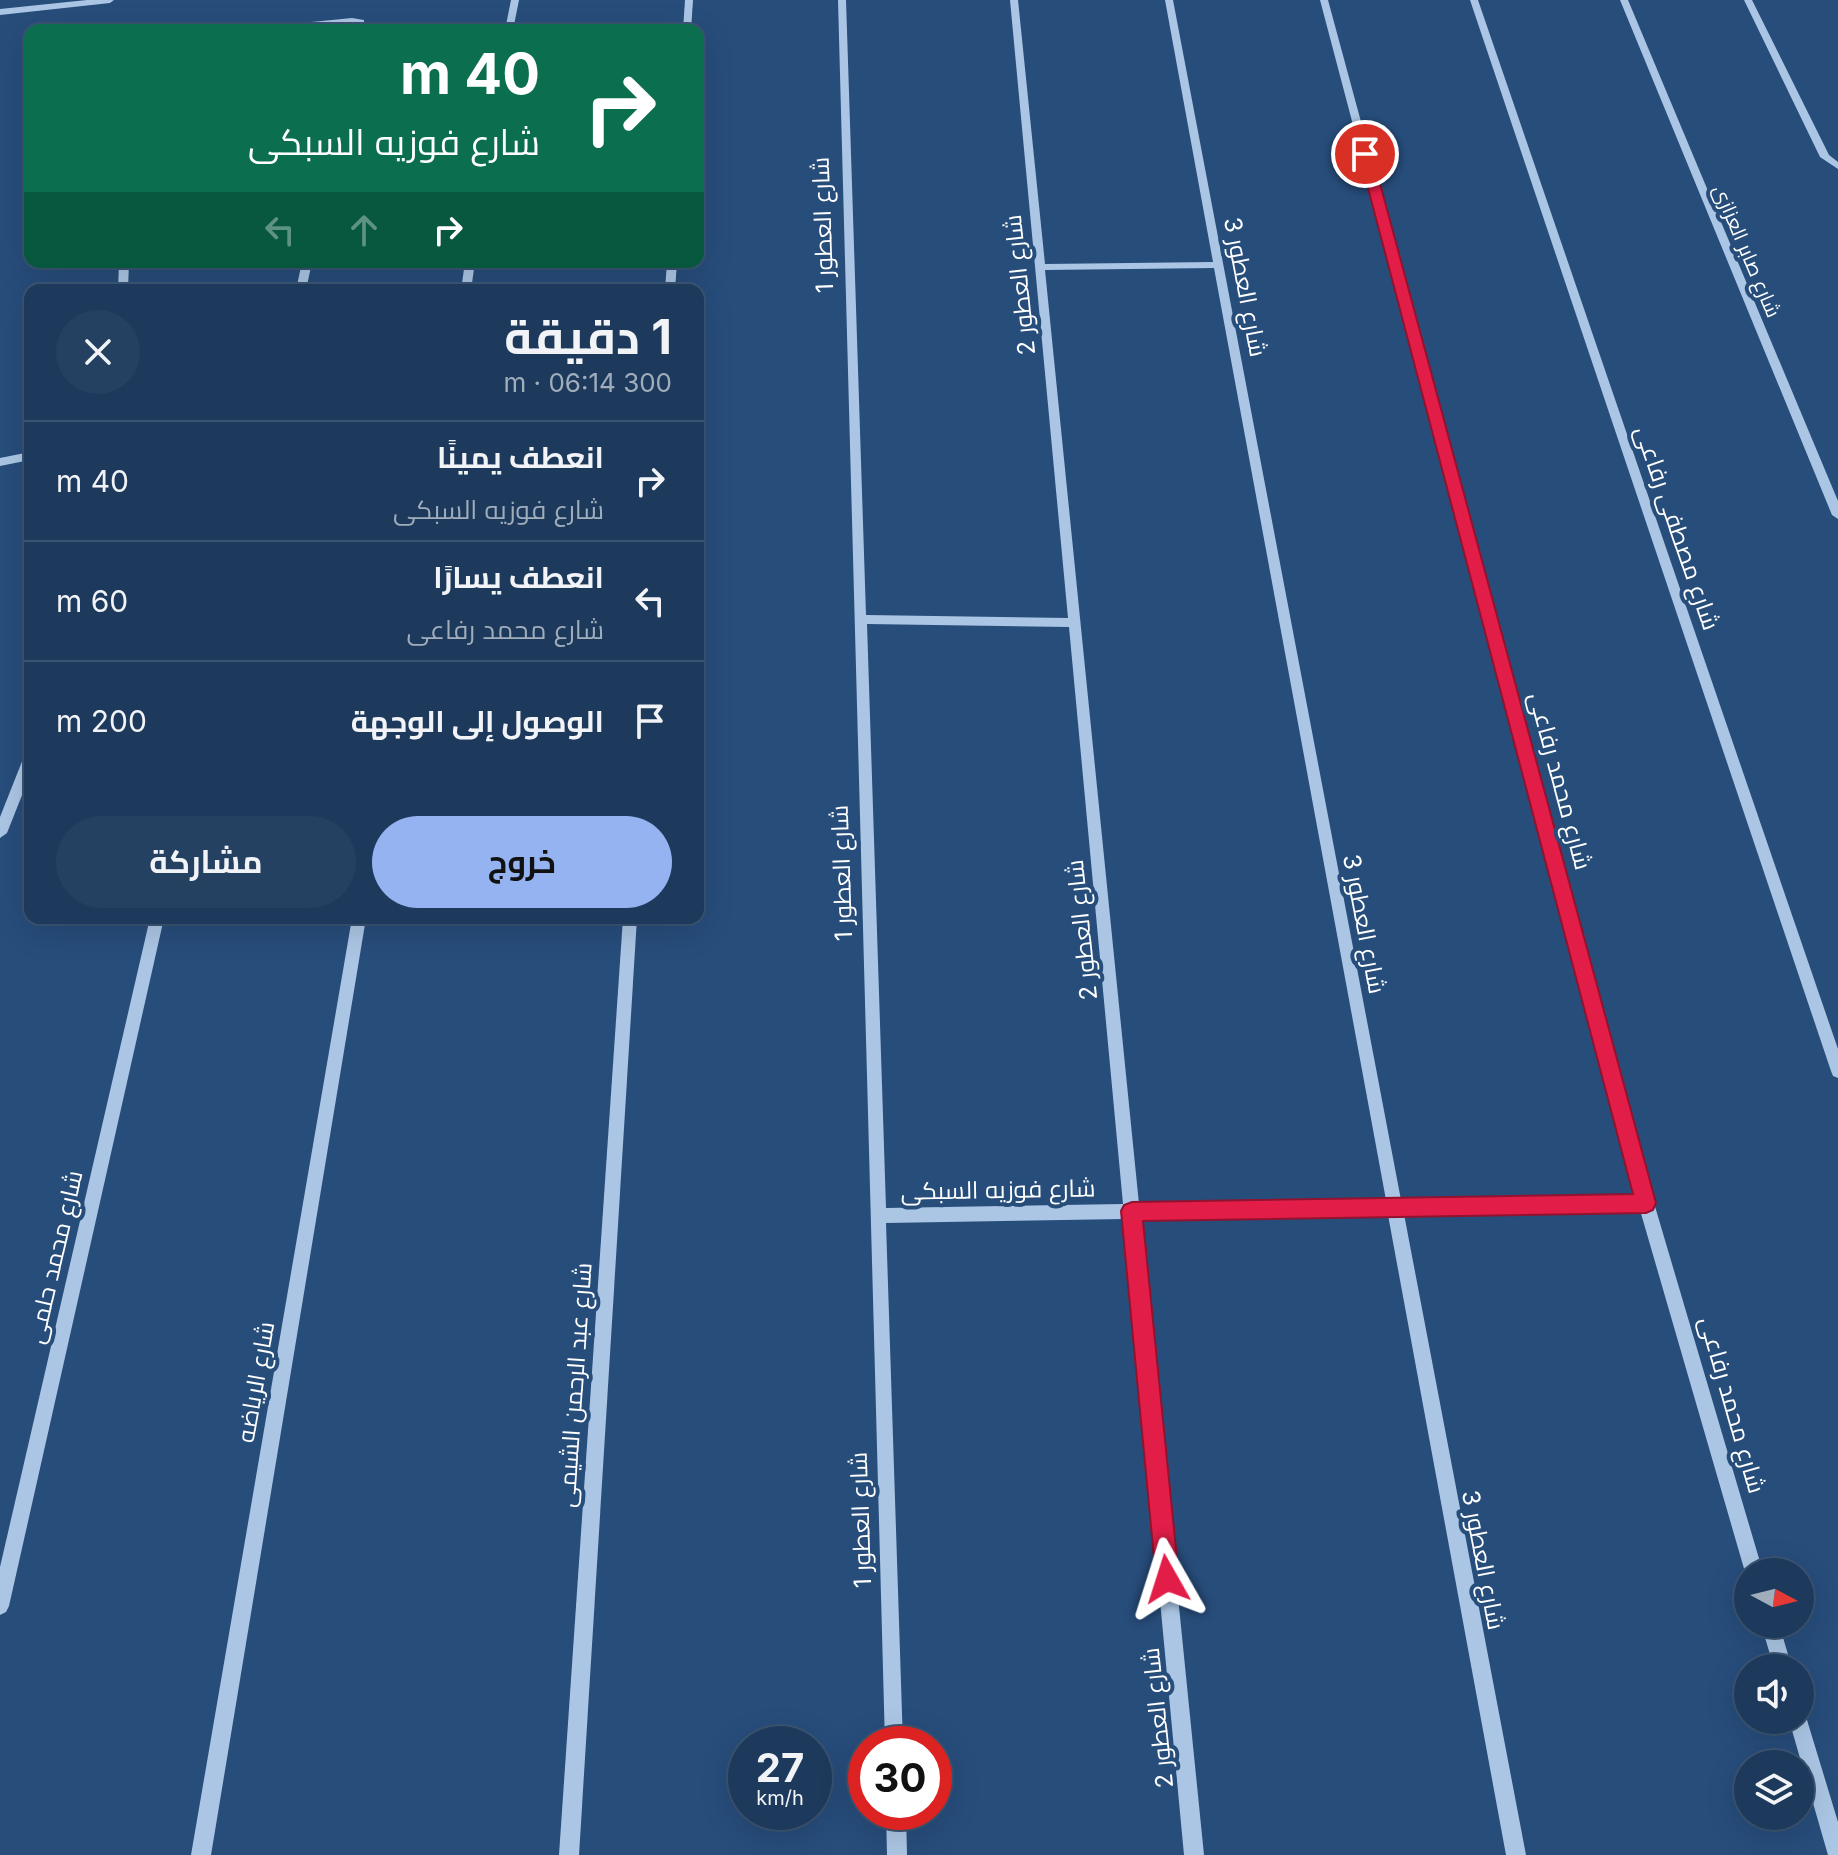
<!DOCTYPE html>
<html lang="ar">
<head>
<meta charset="utf-8">
<style>
	:root { --surface:#1d3a5c; --page:#254162; --text:#f1f3f6; --muted:#a0adbb; --line:#3b5472; --accent:#95b2f1 }
	body { margin:0; font-family:Inter,Cairo,sans-serif; background:var(--page); color:var(--text); direction:rtl; height:100vh; display:flex; flex-direction:column; font-size:30px; white-space:nowrap }
	* { box-sizing:border-box; margin:0 }
	p { font-size:26px; color:var(--muted) }
	.icon { flex:none; width:44px; height:44px; fill:none; stroke:currentColor; stroke-width:2; stroke-linecap:round; stroke-linejoin:round }
	.map { position:relative; flex:1; overflow:hidden; direction:ltr }
	.panel { position:absolute; left:24px; top:284px; width:680px; height:640px; display:flex; flex-direction:column; background:var(--surface); border-radius:16px; box-shadow:0 8px 32px #0002,0 0 0 2px var(--line); direction:rtl }
	.panel>* { flex:none }
	.banner { position:absolute; left:24px; top:24px; width:680px; height:244px; border-radius:16px; box-shadow:0 8px 32px #0002,0 0 0 2px var(--line); direction:rtl; background:#0b6e4f; color:#fff; overflow:hidden }
	.needle { width:52px; rotate:97deg }
	.buttons { position:absolute; left:1734px; top:1558px; display:grid; gap:16px }
	.buttons a { display:grid; place-items:center; width:80px; height:80px; border-radius:50%; background:var(--surface); box-shadow:0 8px 32px #0002,0 0 0 2px var(--line); font-size:40px }
	.speed { position:absolute; left:728px; top:1726px; display:flex; gap:16px; font-size:40px; font-weight:700; text-align:center }
	.speed>* { display:grid; place-content:center; width:104px; height:104px; border-radius:50%; background:var(--surface); box-shadow:0 8px 32px #0002,0 0 0 2px var(--line); line-height:1 }
	.speed small { font-size:20px; font-weight:400 }
	.speed .limit { border:12px solid #d22; background:#fff; color:#111 }
	.pin { position:absolute; display:grid; place-items:center; width:68px; height:68px; color:#fff; margin:-34px; border:4px solid #fff; border-radius:50%; box-shadow:0 2px 8px #0007 }
	.me { position:absolute; width:88px; margin:-44px; rotate:354deg; stroke-linejoin:round; filter:drop-shadow(0 0 6px #0008) }
	.turn { display:flex; align-items:center; gap:28px; height:168px; padding:0 32px; font-size:36px }
	.turn .icon { width:104px; height:104px; stroke-width:2.5 }
	.turn b { display:block; font-size:56px; line-height:68px }
	.lanes { display:flex; align-items:center; height:76px; padding:0 32px; background:#0003; justify-content:center; gap:40px; direction:ltr }
	.lanes .off { opacity:.35 }
	.round { display:grid; place-items:center; flex:none; width:84px; height:84px; border-radius:42px; background:var(--page) }
	.head { display:flex; align-items:center; justify-content:space-between; height:136px; padding:0 32px }
	h1 { font-size:48px; font-weight:700; line-height:60px }
	.cta { display:flex; gap:16px; margin-top:auto; padding:16px 32px }
	.cta a { flex:1; height:92px; border-radius:48px; background:var(--accent); color:#111; font-size:32px; font-weight:700; line-height:92px; text-align:center }
	.cta a+a { background:var(--page); color:var(--text) }
	ul { padding:0; list-style:none }
	li { display:flex; align-items:center; gap:24px; height:120px; padding:0 32px; border-top:2px solid var(--line) }
	li div { flex:1 }
	li b { display:block; font-size:30px }
	li em { font-style:normal }
	.map>svg:first-child { display:block }
	.lines { fill:none; stroke-linecap:round; stroke-linejoin:round }
	.minor { fill:#abc6e4; fill-rule:evenodd }
	.route { fill:#e11d48; stroke:#92132f; stroke-width:2 }
	.labels { text-anchor:middle; stroke-width:8; stroke-linejoin:round; paint-order:stroke }
	.far-street-label { font-size:20px; fill:#fff; stroke:#274d7b }
	.street-label { font-size:24px; fill:#fff; stroke:#274d7b }
</style>
</head>
<body>
<div class="map">
<svg width="1838" height="1855" viewBox="0 0 1838 1855">
	<rect width="100%" height="100%" fill="#274d7b"/>
	<g class="lines">
		<g class="minor">
			<polygon points="87,0 114,0 110,3 0,15 0,9"/>
			<polygon points="511,0 519,0 513,30 505,30"/>
			<polygon points="685,0 693,0 691,30 683,30"/>
			<path d="M838 0H846L866 615 1068 618 1010 0H1018L1045 264 1213 262 1165 0H1173L1401 1200 1636 1196 1320 0H1328L1654 1203 1763 1572H1748V1578L1745 1572 1640 1210 1404 1214 1526 1855H1506L1388 1215 1140 1219 1204 1855H1184L1124 1219 886 1223 903 1744H885ZM1214 268 1386 1200 1139 1204 1045 270ZM867 624 1069 627 1123 1204 886 1208Z"/>
			<polygon points="1470,0 1478,0 1838,1049 1838,1078 1833,1076 1831,1071"/>
			<polygon points="1620,0 1628,0 1838,501 1838,519 1832,515"/>
			<polygon points="1744,0 1752,0 1829,155 1838,162 1838,169 1820,157"/>
			<polygon points="352,18 364,20 364,30 356,30 356,24 352,24 287,30 257,30 261,27"/>
			<polygon points="119,262 129,262 128,290 118,290"/>
			<polygon points="302,262 312,262 306,290 296,290"/>
			<polygon points="465,262 475,262 471,290 461,290"/>
			<polygon points="667,262 677,262 675,290 665,290"/>
			<polygon points="30,452 30,460 0,466 0,458"/>
			<polygon points="30,754 30,775 7,833 0,838 0,817 23,759"/>
			<polygon points="150,918 164,918 9,1606 6,1612 0,1615 0,1567"/>
			<polygon points="352,918 366,918 211,1855 191,1855"/>
			<polygon points="623,918 637,918 579,1855 559,1855"/>
			<polygon points="1761,1624 1779,1624 1792,1668 1774,1668"/>
			<polygon points="1800,1711 1805,1713 1807,1720 1838,1822 1838,1855 1828,1855 1789,1720 1800,1720"/>
			<polygon points="886,1812 906,1812 907,1855 887,1855"/>
		</g>
	</g>
	<polygon class="route" points="1365,151 1372,154 1656,1203 1653,1210 1646,1213 1143,1221 1179,1579 1175,1587 1167,1591 1159,1587 1156,1579 1121,1211 1124,1205 1132,1202 1633,1194 1359,154"/>
	<g class="labels">
		<g class="far-street-label">
			<text transform="translate(1747 251) rotate(67)" y="7">شارع صابر العزازى</text>
		</g>
		<g class="street-label">
			<text transform="translate(823 225) rotate(-92)" y="8">شارع العطور 1</text>
			<text transform="translate(1020 285) rotate(-96)" y="8">شارع العطور 2</text>
			<text transform="translate(1245 287) rotate(79)" y="8">شارع العطور 3</text>
			<text transform="translate(1677 528) rotate(71)" y="8">شارع مصطفى رفاعى</text>
			<text transform="translate(1560 781) rotate(75)" y="8">شارع محمد رفاعى</text>
			<text transform="translate(842 873) rotate(-92)" y="8">شارع العطور 1</text>
			<text transform="translate(1364 924) rotate(79)" y="8">شارع العطور 3</text>
			<text transform="translate(1082 930) rotate(-96)" y="8">شارع العطور 2</text>
			<text transform="translate(998 1190) rotate(-1)" y="8">شارع فوزيه السبكى</text>
			<text transform="translate(55 1257) rotate(-77)" y="8">شارع محمد حلمى</text>
			<text transform="translate(256 1382) rotate(-80)" y="8">شارع الرياضه</text>
			<text transform="translate(575 1385) rotate(-86)" y="8">شارع عبد الرحمن الشيمى</text>
			<text transform="translate(1732 1405) rotate(74)" y="8">شارع محمد رفاعى</text>
			<text transform="translate(861 1520) rotate(-92)" y="8">شارع العطور 1</text>
			<text transform="translate(1483 1560) rotate(79)" y="8">شارع العطور 3</text>
			<text transform="translate(1158 1718) rotate(-96)" y="8">شارع العطور 2</text>
		</g>
	</g>
</svg>
<div class="buttons">
<a><svg class="needle" viewBox="-14 -14 28 28"><path d="M0-13l5 13h-10z" fill="#e53935"/><path d="M0 13l5-13h-10z" fill="#a0adbb"/></svg></a>
<a><svg class="icon" aria-label="sound" viewBox="0 0 24 24"><path d="M4 9h4l5-4v14l-5-4H4zM17 9q2 3 0 6"/></svg></a>
<a><svg class="icon" aria-label="layers" viewBox="0 0 24 24"><path d="M12 4l9 5-9 5-9-5zM3 14l9 5 9-5"/></svg></a>
</div>
<div class="speed"><div>27<small>km/h</small></div><div class="limit">30</div></div>
<div class="pin" style="left:1365px;top:154px;background:#d93025"><svg class="icon" aria-label="arrive" viewBox="0 0 24 24"><path d="M6 21V4h12l-3 4 3 4H6"/></svg></div>
<svg class="me" style="left:1167px;top:1579px" viewBox="-20 -20 40 40"><path d="M0-17L14 15 0 8-14 15z" fill="#e11d48" stroke="#fff" stroke-width="4"/></svg>
<div class="banner">
<div class="turn"><svg class="icon" aria-label="right" viewBox="0 0 24 24"><path d="M7 20v-9h11M14 6l5 5-5 5"/></svg><div><b>40 m</b>شارع فوزيه السبكى</div></div>
<div class="lanes"><svg class="icon off" aria-label="left" viewBox="0 0 24 24"><path d="M17 20v-9H6M10 6l-5 5 5 5"/></svg><svg class="icon off" aria-label="ahead" viewBox="0 0 24 24"><path d="M12 20V5M6 11l6-6 6 6"/></svg><svg class="icon" aria-label="right" viewBox="0 0 24 24"><path d="M7 20v-9h11M14 6l5 5-5 5"/></svg></div>
</div>
<section class="panel">
<div class="head"><div><h1>1 دقيقة</h1><p>300 m · 06:14</p></div><a class="round"><svg class="icon" aria-label="close" viewBox="0 0 24 24"><path d="M6 6l12 12M18 6L6 18"/></svg></a></div>
<ul>
<li><svg class="icon" aria-label="right" viewBox="0 0 24 24"><path d="M7 20v-9h11M14 6l5 5-5 5"/></svg><div><b>انعطف يمينًا</b><p>شارع فوزيه السبكى</p></div><em>40 m</em></li>
<li><svg class="icon" aria-label="left" viewBox="0 0 24 24"><path d="M17 20v-9H6M10 6l-5 5 5 5"/></svg><div><b>انعطف يسارًا</b><p>شارع محمد رفاعى</p></div><em>60 m</em></li>
<li><svg class="icon" aria-label="arrive" viewBox="0 0 24 24"><path d="M6 21V4h12l-3 4 3 4H6"/></svg><div><b>الوصول إلى الوجهة</b></div><em>200 m</em></li>
</ul>
<div class="cta"><a>خروج</a><a>مشاركة</a></div>
</section>
</div>
</body>
</html>
